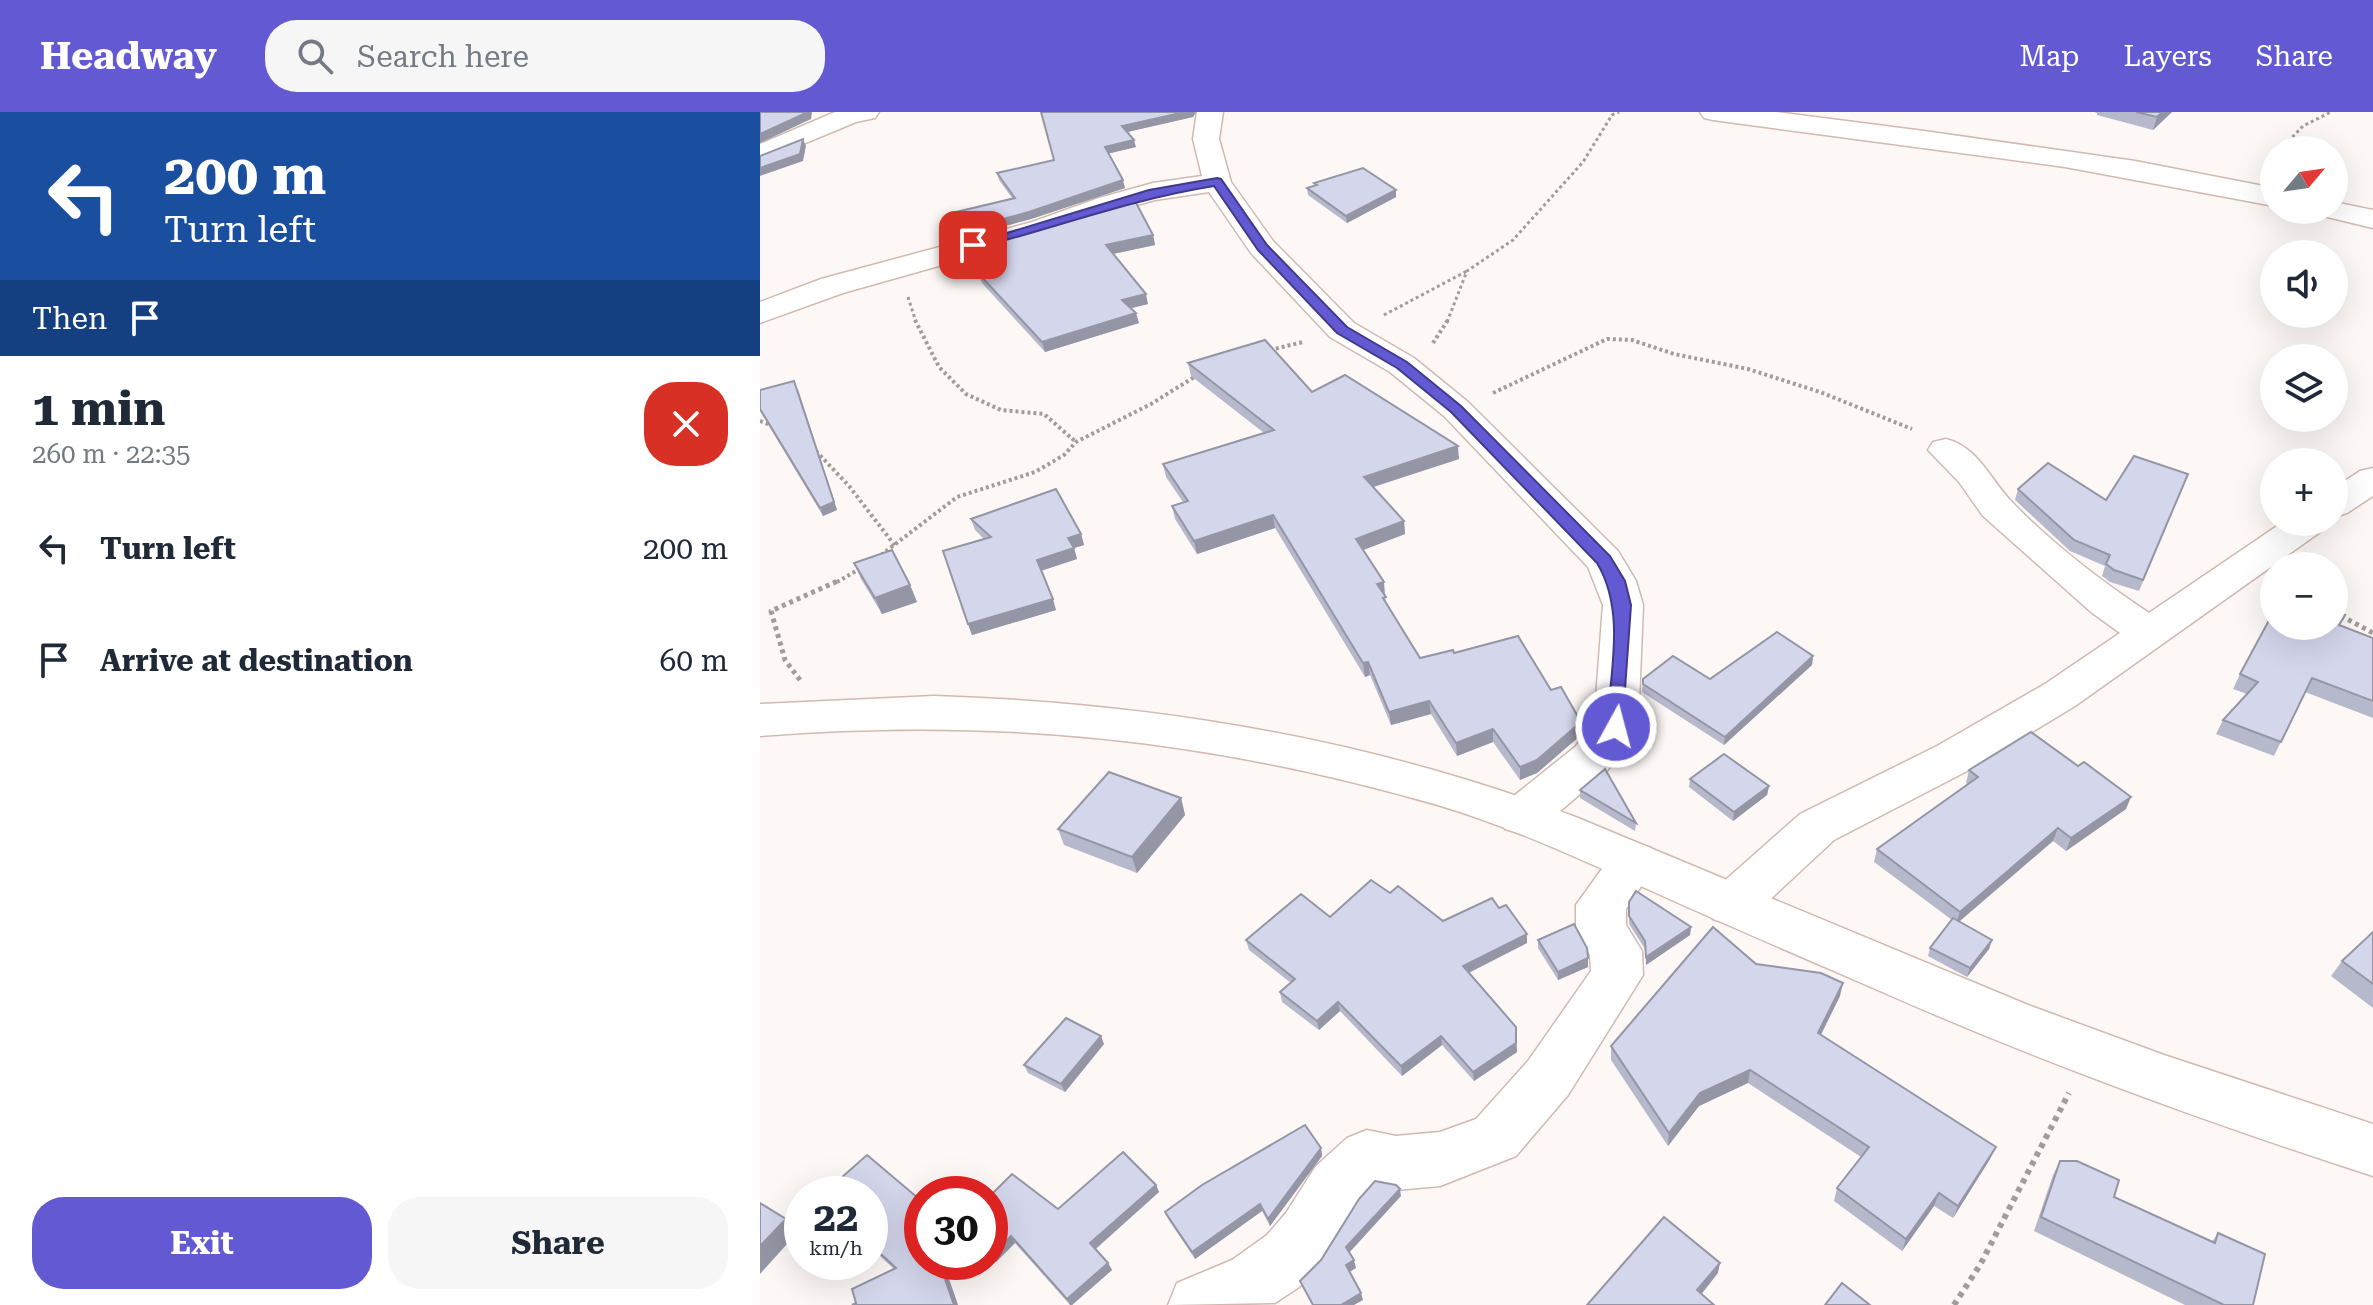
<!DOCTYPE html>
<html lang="en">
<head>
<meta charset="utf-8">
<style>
	:root { --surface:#fff; --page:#f6f6f7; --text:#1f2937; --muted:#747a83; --accent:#635ad3 }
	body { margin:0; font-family:"Roboto Serif",serif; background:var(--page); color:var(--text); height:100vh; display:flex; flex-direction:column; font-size:30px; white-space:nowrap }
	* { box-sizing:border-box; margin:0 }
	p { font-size:26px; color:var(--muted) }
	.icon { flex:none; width:44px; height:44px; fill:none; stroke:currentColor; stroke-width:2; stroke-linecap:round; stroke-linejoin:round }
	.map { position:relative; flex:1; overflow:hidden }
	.panel { display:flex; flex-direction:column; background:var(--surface); width:760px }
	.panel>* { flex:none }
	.hud { background:#1a4fa0; color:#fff; overflow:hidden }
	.needle { width:52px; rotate:61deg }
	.controls { position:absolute; left:1500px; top:24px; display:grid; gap:16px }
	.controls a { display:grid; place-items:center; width:88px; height:88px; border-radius:50%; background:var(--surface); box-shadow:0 8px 32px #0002; font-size:40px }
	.speed { position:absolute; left:24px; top:1064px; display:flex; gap:16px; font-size:40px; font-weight:700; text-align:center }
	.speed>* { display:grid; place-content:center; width:104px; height:104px; border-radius:50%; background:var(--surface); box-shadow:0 8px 32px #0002; line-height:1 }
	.speed small { font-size:20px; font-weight:400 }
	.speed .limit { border:12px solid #d22; background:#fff; color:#111 }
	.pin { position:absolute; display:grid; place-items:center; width:68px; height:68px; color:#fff; margin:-34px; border-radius:16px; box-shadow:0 4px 12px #0006 }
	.me { position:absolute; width:88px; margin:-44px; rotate:7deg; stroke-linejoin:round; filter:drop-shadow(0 0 6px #0008) }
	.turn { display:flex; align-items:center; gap:28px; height:168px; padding:0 32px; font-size:36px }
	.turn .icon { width:104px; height:104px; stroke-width:2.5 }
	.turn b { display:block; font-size:56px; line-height:68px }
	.then { display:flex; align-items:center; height:76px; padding:0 32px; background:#0003; gap:16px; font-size:30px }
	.round { display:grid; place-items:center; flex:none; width:84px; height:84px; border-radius:32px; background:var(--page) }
	.summary { display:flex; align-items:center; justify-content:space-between; height:136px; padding:0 32px }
	h1 { font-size:48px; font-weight:700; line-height:60px }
	.cta { display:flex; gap:16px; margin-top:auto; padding:16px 32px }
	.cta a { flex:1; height:92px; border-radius:32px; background:var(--accent); color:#fff; font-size:32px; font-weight:700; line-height:92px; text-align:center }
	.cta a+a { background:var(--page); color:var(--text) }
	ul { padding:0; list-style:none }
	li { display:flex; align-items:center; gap:24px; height:112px; padding:0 32px }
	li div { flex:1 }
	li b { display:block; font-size:30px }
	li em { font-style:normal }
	header { display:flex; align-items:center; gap:48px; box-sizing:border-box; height:112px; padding:0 40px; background:var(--accent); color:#fff }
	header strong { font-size:38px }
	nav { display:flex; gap:44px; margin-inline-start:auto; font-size:28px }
	.search { width:560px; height:72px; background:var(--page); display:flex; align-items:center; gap:20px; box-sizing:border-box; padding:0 28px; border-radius:32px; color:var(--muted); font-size:30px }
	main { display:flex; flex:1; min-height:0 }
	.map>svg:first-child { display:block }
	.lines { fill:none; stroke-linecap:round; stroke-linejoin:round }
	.minor-casing { stroke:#d1b9b0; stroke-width:3 }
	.tertiary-casing { stroke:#d1b9b0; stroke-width:3 }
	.path-far3 { stroke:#a39d9a; stroke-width:3; stroke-dasharray:3 3; stroke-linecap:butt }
	.path-far2 { stroke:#a39d9a; stroke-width:4; stroke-dasharray:3 3; stroke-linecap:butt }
	.path-far1 { stroke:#a39d9a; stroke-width:5; stroke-dasharray:4 4; stroke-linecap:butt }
	.path { stroke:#a39d9a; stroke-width:6; stroke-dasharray:5 5; stroke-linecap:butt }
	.minor { fill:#fff; fill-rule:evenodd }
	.tertiary { fill:#fff; fill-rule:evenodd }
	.wall { fill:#b6b8cb }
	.shaded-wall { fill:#9496a5 }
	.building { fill:#d4d6ec; stroke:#9496a5; stroke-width:2 }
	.route { fill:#635ad3; stroke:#403a89; stroke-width:2 }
</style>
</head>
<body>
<header>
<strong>Headway</strong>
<div class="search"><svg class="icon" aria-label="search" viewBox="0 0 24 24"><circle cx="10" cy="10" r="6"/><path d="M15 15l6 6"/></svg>Search here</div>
<nav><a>Map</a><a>Layers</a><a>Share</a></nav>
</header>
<main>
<section class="panel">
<div class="hud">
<div class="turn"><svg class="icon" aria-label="left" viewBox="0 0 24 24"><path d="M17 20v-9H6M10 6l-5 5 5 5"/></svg><div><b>200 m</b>Turn left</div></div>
<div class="then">Then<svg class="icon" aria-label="arrive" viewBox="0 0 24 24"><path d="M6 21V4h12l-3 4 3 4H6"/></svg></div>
</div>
<div class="summary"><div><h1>1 min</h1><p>260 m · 22:35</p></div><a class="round" style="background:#d93025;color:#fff"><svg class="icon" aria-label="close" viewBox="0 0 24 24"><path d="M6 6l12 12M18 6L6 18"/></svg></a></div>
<ul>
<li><svg class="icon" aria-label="left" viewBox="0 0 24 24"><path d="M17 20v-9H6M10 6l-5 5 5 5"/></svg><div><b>Turn left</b></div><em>200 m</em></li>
<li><svg class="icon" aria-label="arrive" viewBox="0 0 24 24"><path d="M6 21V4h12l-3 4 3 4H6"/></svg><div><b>Arrive at destination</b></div><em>60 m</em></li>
</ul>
<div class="cta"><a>Exit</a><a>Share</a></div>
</section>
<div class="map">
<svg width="1613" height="1193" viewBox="0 0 1613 1193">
	<rect width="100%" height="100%" fill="#fdf8f6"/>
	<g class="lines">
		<g class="minor-casing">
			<g id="minor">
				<polygon points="75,0 119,0 115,6 96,10 0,50 0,32"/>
				<polygon points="437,0 463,0 459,27 471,70 513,129 594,211 654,246 708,290 858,439 876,469 883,493 878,615 847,659 779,717 762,722 745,717 738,704 745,691 815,635 834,612 843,493 828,455 684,304 630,260 570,225 491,141 449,80 395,88 359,98 292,122 83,181 0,211 0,190 61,167 272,110 339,86 393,71 442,64 433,27"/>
				<polygon points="940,0 1016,0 1164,19 1375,49 1514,76 1514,94 1305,55 953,8 944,6"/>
				<polygon points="1574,90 1613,98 1613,116 1563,104 1559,98 1574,98"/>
				<path d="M1186 327C1218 335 1230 367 1251 389 1290 430 1342 470 1389 501L1523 410H1568L1563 418 1315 594 1209 658 1074 728 989 807 971 813 953 807 946 793 953 779 1040 702 1177 634 1285 572 1360 521 1331 500 1223 404 1199 370 1168 338 1173 330Z"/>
				<polygon points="1613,356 1613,384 1587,401 1574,405 1574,376 1600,359"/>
				<polygon points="874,730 891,736 898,749 866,797 866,813 882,839 883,863 808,983 756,1044 680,1074 636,1078 615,1073 598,1093 560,1154 539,1175 515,1191 408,1193 417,1171 472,1148 507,1123 526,1101 556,1054 587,1026 607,1018 636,1024 680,1020 716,1007 768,949 831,859 830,843 816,817 816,793 857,736"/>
			</g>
		</g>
		<g class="tertiary-casing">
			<path id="tertiary" d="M174 584C395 591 612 627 818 706L1268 893 1404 943 1613 1012V1064C1446 1010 1281 950 1120 879 1044 846 969 814 894 780 824 749 754 716 681 694 450 627 239 605 0 624V592Z"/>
		</g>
		<g class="path-far3">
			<polyline points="1520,38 1543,14 1571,0"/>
			<polyline points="148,185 156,210"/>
			<polyline points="624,203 707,159"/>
			<polyline points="687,210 707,159 753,128 823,50 852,3 859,0"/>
		</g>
		<g class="path-far2">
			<polyline points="155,208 179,255 206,282 241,298 284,302 316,330"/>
			<polyline points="673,231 688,208"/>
			<polyline points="510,238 543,230"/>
			<polyline points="733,281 847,227 872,228 914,242 988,257 1060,280 1152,317"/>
			<polyline points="0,309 14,314"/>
			<polyline points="56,339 89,374 136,435"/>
			<polyline points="121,443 197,385 275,360 304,343 316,330 391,292 436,264"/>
			<polyline points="77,470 103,455"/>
		</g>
		<g class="path-far1">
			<polyline points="1574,500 1613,521"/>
			<polyline points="40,568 25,548 11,499 80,468"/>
		</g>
		<polyline class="path" points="1194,1193 1220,1153 1309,981"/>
		<use href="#minor" class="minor"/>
		<use href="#tertiary" class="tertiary"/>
	</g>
	<g class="wall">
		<polygon points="281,0 436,0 433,5 367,20 376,35 349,41 365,76 271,107 200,126 196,115 199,115 194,108 192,101 252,86 239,68 237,61 294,48"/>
		<polygon points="1334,0 1412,0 1393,18 1337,3 1337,1"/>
		<polygon points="554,71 636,78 636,85 587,111 548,83 547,76 555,74"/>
		<polygon points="393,123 395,133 353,142 388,192 371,196 379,211 285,240 222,171 211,148 208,138"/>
		<polygon points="428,251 552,280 699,347 614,375 644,409 645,422 603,438 625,483 626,492 660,546 694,541 791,578 821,623 777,661 760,668 733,630 697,644 671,602 631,613 610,563 605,565 515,416 437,442 415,407 412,394 423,390 406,365 403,352 504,321 431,264"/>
		<polygon points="38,277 77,398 63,404 0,299 0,278"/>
		<polygon points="1424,373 1379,479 1350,470 1342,464 1345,454 1310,439 1255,388 1258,377 1346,388"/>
		<polygon points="211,407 321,422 324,433 314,436 317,447 281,459 296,498 212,523 208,512 224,427 215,418"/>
		<polygon points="94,451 150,473 157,490 122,502 101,467"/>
		<polygon points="1585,503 1579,513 1613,526 1613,606 1545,580 1514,644 1456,622 1463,608 1487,582 1473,577 1480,562"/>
		<polygon points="1053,544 1052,553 964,633 882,580 883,567 950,567"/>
		<polygon points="1209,658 1366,697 1306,739 1293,729 1199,810 1232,828 1229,837 1207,865 1168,844 1170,836 1192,808 1114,750 1117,737 1208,672 1206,671"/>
		<polygon points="930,667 1009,674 1007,683 973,709 929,675"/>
		<polygon points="820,678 876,711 875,719 820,686"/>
		<polygon points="421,686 425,703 377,761 304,733 298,717"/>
		<polygon points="630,781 683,809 767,831 709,861 757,940 714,969 682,933 642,964 580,899 559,918 522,890 520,880 531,871 489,838 486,828 570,805"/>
		<polygon points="869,790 931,815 930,823 886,853 885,837 869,812"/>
		<polygon points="1613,820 1613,896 1571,864 1582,849"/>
		<polygon points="778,828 828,855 798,868 778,836"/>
		<polygon points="996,852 1080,884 1060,923 1230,1047 1193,1106 1174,1094 1142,1139 1074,1089 1077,1076 1101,1045 988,971 939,994 908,1034 851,948 851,934"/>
		<polygon points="344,932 305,980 268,961 264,953"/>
		<polygon points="561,1036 562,1044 510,1114 502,1099 435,1147 408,1107 405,1100"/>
		<polygon points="1300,1049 1354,1085 1452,1130 1458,1121 1493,1193 1425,1193 1274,1119 1293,1063"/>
		<polygon points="396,1073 399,1080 336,1137 348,1151 352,1158 312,1193 310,1193 255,1131 236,1150 230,1145 230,1084 298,1097"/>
		<polygon points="110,1082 158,1086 162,1093 162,1150 183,1150 198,1193 92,1193 96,1191 134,1157 110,1135"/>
	</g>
	<g class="shaded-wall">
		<polygon points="48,0 52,0 51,7 0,31 0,22"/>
		<polygon points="425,0 436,0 433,5 363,21 362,14"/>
		<polygon points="1402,0 1412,0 1393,18 1397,5"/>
		<polygon points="43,27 46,34 43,49 0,64 0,56"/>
		<polygon points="374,28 376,35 347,42 345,35"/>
		<polygon points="363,68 365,76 271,107 200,126 198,119"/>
		<polygon points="636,78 636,85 587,111 586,104"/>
		<polygon points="393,123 395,133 348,143 346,133"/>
		<polygon points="386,182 388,192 364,198 362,188"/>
		<polygon points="376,201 379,211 285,240 282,230"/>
		<polygon points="34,269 77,398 63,404 60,396"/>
		<polygon points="698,334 699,347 606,377 604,365"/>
		<polygon points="513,403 515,416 437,442 434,429"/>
		<polygon points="644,409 645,422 598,440 596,427"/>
		<polygon points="321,422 324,433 314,436 317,447 280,459 277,448 308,426"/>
		<polygon points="624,470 625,483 619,485 617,472"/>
		<polygon points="150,473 157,490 122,502 115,486"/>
		<polygon points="293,487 296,498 212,523 208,512"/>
		<polygon points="1053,544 1052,553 964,633 965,625"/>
		<polygon points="608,550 610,563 605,565 603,551"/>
		<polygon points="669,589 671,602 631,613 629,600"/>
		<polygon points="821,610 821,623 777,661 760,668 760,655"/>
		<polygon points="733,617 733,630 697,644 696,631"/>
		<polygon points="1009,674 1007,683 973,709 974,700"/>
		<polygon points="1371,685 1366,697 1306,739 1311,726"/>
		<polygon points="421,686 425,703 377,761 372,745"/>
		<polygon points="1298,716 1293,729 1196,812 1200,800"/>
		<polygon points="931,815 930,823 886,853 886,845"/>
		<polygon points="767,822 767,831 704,863 703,854"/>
		<polygon points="1232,828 1229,837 1207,865 1210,856"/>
		<polygon points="828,846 828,855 798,868 798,860"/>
		<polygon points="1083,871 1080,884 1055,935 1058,921"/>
		<polygon points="578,890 580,899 559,918 557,909"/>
		<polygon points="756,915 757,940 714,969 713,960"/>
		<polygon points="341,924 344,932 305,980 301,972"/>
		<polygon points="681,924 682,933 642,964 641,954"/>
		<polygon points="990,958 988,971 939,994 908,1034 909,1021 940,981"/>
		<polygon points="1236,1035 1230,1047 1193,1106 1198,1094"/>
		<polygon points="561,1036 562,1044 510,1114 508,1107"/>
		<polygon points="396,1073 399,1080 334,1138 330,1131"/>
		<polygon points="640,1077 641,1084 588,1142 586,1135"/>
		<polygon points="1179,1081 1174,1094 1142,1139 1146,1127"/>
		<polygon points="500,1092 502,1099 435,1147 432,1140"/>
		<polygon points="26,1107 37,1121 0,1162 0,1134"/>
		<polygon points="251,1124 255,1131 236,1150 232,1143"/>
		<polygon points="594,1148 596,1156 588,1161 586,1153"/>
		<polygon points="179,1150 183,1150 198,1193 194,1193"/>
		<polygon points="348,1151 352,1158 312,1193 310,1193 307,1187"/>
		<polygon points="960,1151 958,1161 936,1189 937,1178"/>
		<polygon points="601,1181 603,1188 594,1193 581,1193"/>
	</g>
	<g class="building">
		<polygon points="0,0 48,0 0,22"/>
		<polygon points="281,0 425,0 362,14 374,28 345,35 363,68 269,100 198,119 196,115 201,114 192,101 255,86 237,61 294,48"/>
		<polygon points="1376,0 1402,0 1397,5"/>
		<polygon points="43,27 40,42 0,56 0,44"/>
		<polygon points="603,56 636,78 586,104 547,76 557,73 554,71"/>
		<polygon points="374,87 393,123 346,133 386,182 362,188 376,201 282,230 218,161 208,138"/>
		<polygon points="505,228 552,280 585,263 698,334 604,365 644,409 596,427 624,470 617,472 626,485 623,486 660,546 693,538 694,541 758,524 791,578 801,575 821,610 777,648 760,655 733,617 696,631 669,589 629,600 608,550 603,551 513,403 434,429 412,394 428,389 403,352 514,318 428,251"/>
		<polygon points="34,269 74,390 60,396 0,297 0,278"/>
		<polygon points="1374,344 1428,362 1383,468 1354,458 1346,452 1350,443 1314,428 1258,377 1288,351 1346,388"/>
		<polygon points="296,377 321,422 308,426 314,436 277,448 293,487 208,512 183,439 231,425 211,407"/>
		<polygon points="132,438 150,473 115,486 94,451"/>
		<polygon points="1514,499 1514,514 1574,514 1574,499 1585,503 1579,513 1613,526 1613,589 1552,566 1521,630 1463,608 1498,570 1480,562"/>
		<polygon points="1017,520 1053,544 965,625 883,572 883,567 913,544 950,567"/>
		<polygon points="1271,620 1318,654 1324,650 1371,685 1311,726 1298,716 1200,800 1117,737 1218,665 1209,658"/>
		<polygon points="964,642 1009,674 974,700 930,667"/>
		<polygon points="845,657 876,711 820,678"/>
		<polygon points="349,660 421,686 372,745 298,717"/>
		<polygon points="611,768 630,781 638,774 683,809 732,786 739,796 746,793 767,822 703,854 756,915 756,931 713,960 681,924 641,954 578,890 557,909 520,880 535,867 486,828 541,782 570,805"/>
		<polygon points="876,779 931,815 886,845 885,829 869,804 869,790"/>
		<polygon points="1193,806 1232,828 1210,856 1170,836"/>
		<polygon points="814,812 827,836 828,846 798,860 778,828"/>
		<polygon points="953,815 996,852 1061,861 1083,871 1058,921 1236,1035 1198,1094 1179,1081 1146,1127 1077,1076 1109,1035 990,958 940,981 909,1021 851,934"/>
		<polygon points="1613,820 1613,872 1582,849"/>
		<polygon points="306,906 341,924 301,972 264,953"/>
		<polygon points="545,1013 561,1036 508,1107 500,1092 432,1140 405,1100 442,1073"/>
		<polygon points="363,1040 396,1073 330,1131 348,1151 307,1187 251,1124 232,1143 230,1141 230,1084 252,1062 298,1097"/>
		<polygon points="107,1043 158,1086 162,1099 162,1150 179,1150 194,1193 92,1193 96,1191 92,1177 136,1156 110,1132 110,1082 63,1082"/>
		<polygon points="1300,1049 1317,1049 1359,1068 1354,1085 1455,1131 1458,1121 1505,1142 1493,1193 1464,1193 1281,1105"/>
		<polygon points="615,1069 636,1073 640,1077 586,1135 594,1148 586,1153 601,1181 581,1193 553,1193 540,1169 561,1148 599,1087"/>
		<polygon points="0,1091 26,1107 0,1134"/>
		<polygon points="904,1105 960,1151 937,1178 954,1193 827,1193"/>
		<polygon points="1082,1171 1110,1193 1065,1193"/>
	</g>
	<path class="route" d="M457 66 461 67 507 133 587 215 647 250 701 294 850 444 865 469 871 493 862 619 856 621 847 615C850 561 866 499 837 451L691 300 637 256 577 221 498 138 454 74C372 87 294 116 213 137L207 133 389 78Z"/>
</svg>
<div class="controls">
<a><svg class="needle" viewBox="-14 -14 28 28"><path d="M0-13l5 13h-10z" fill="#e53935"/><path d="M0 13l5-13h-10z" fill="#747a83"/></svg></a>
<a><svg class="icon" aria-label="sound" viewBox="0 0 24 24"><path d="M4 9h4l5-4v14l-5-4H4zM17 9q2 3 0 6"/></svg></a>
<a><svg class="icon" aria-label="layers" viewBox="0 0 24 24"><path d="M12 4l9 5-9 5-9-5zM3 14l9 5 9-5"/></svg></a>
<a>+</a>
<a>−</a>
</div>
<div class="speed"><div>22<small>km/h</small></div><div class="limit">30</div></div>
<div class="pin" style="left:213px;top:133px;background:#d93025"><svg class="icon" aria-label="arrive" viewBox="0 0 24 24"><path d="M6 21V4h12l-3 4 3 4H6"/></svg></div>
<svg class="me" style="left:856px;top:615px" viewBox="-20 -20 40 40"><circle r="17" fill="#635ad3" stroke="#fff" stroke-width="3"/><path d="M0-11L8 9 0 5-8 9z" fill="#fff"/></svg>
</div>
</main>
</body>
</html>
